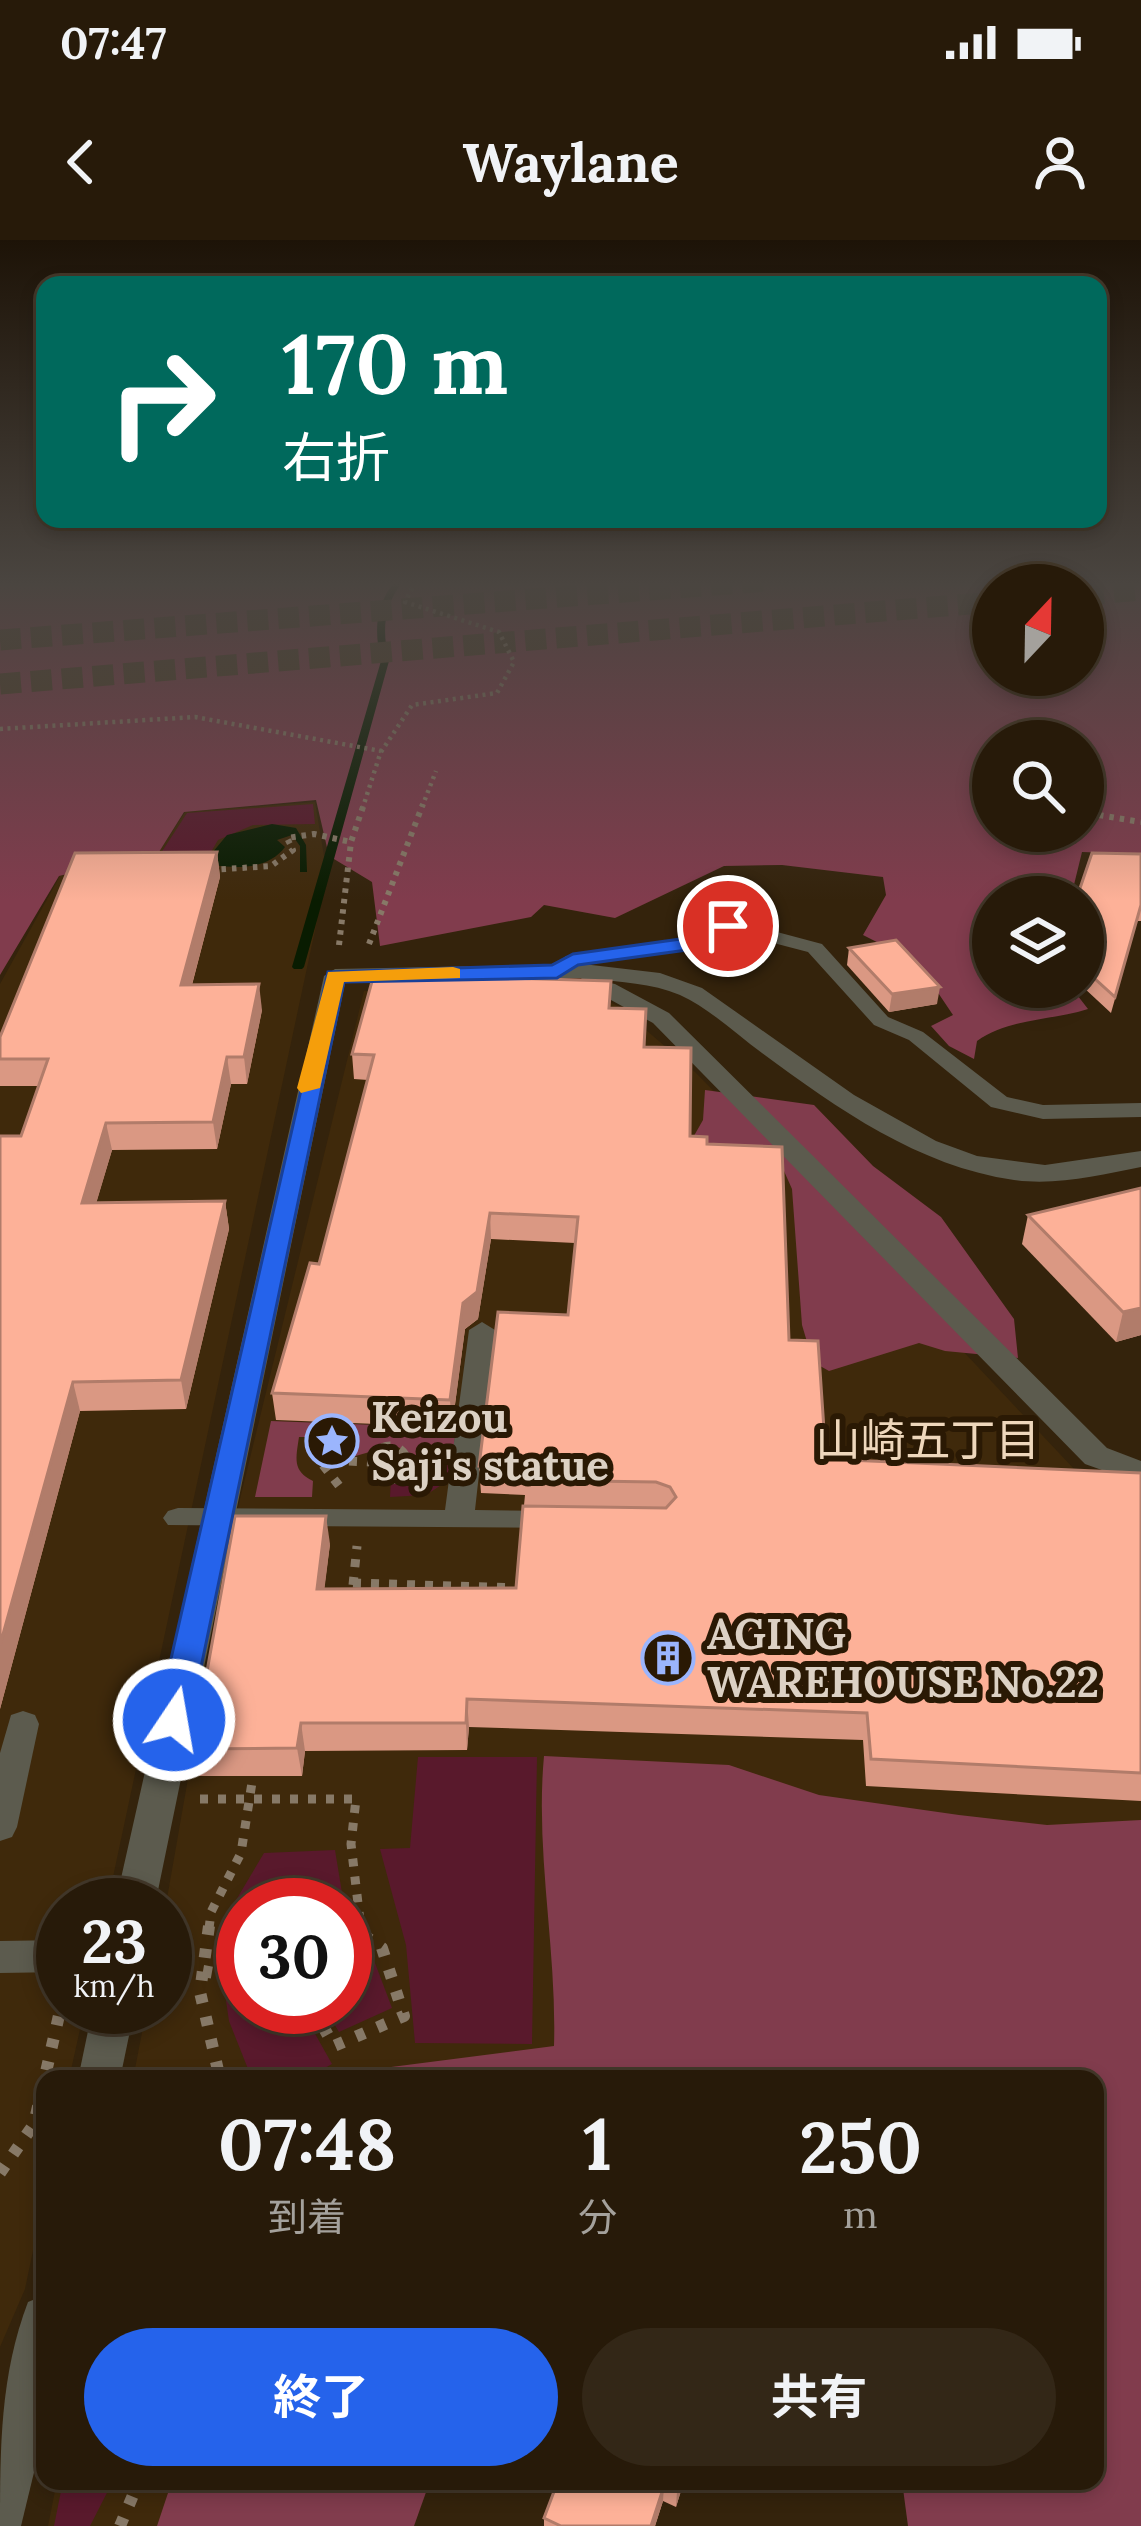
<!DOCTYPE html>
<html lang="ja">
<head>
<meta charset="utf-8">
<style>
	:root { --surface:#271a09; --page:#332717; --text:#f1f3f6; --muted:#a4a19c; --line:#43382a; --accent:#2563eb }
	body { margin:0; font-family:Lora,"Noto Sans JP",serif; background:var(--page); color:var(--text); height:100vh; display:flex; flex-direction:column; font-size:45px; white-space:nowrap }
	* { box-sizing:border-box; margin:0 }
	p { font-size:39px; color:var(--muted) }
	.icon { flex:none; width:66px; height:66px; fill:none; stroke:currentColor; stroke-width:2; stroke-linecap:round; stroke-linejoin:round }
	.map { position:relative; flex:1; overflow:hidden }
	.sheet { position:absolute; left:36px; top:1830px; width:1068px; height:420px; display:flex; flex-direction:column; background:var(--surface); border-radius:24px; box-shadow:0 6px 18px #0003,0 0 0 3px var(--line) }
	.sheet>* { flex:none }
	.banner { position:absolute; left:36px; top:36px; width:1071px; height:252px; border-radius:24px; box-shadow:0 6px 18px #0003,0 0 0 3px var(--line); background:#00695c; color:#fff; overflow:hidden }
	.needle { width:78px; rotate:22deg }
	.tools { position:absolute; left:972px; top:324px; display:grid; gap:24px }
	.tools a { display:grid; place-items:center; width:132px; height:132px; border-radius:50%; background:var(--surface); box-shadow:0 6px 18px #0003,0 0 0 3px var(--line); font-size:60px }
	.speed { position:absolute; left:36px; top:1638px; display:flex; gap:24px; font-size:60px; font-weight:700; text-align:center }
	.speed>* { display:grid; place-content:center; width:156px; height:156px; border-radius:50%; background:var(--surface); box-shadow:0 6px 18px #0003,0 0 0 3px var(--line); line-height:1 }
	.speed small { font-size:30px; font-weight:400 }
	.speed .limit { border:18px solid #d22; background:#fff; color:#111 }
	.pin { position:absolute; display:grid; place-items:center; width:102px; height:102px; color:#fff; margin:-51px; border:6px solid #fff; border-radius:50%; box-shadow:0 3px 12px #0007 }
	.me { position:absolute; width:132px; margin:-66px; rotate:12deg; stroke-linejoin:round; filter:drop-shadow(0 0 9px #0008) }
	.turn { display:flex; align-items:center; gap:42px; height:252px; padding:0 48px; font-size:54px }
	.turn .icon { width:156px; height:156px; stroke-width:2.5 }
	.turn b { display:block; font-size:84px; line-height:102px }
	.eta { display:flex; justify-content:space-evenly; align-items:center; height:204px; text-align:center }
	.eta b { font-size:72px; font-weight:700; line-height:84px }
	.button { display:flex; gap:24px; margin-top:auto; padding:24px 48px }
	.button a { flex:1; height:138px; border-radius:72px; background:var(--accent); color:#fff; font-size:48px; font-weight:700; line-height:138px; text-align:center }
	.button a+a { background:var(--page); color:var(--text) }
	.status { display:flex; justify-content:space-between; align-items:center; height:84px; padding:0 60px; background:var(--surface); direction:ltr }
	.status svg { height:33px; fill:currentColor }
	header { display:flex; justify-content:space-between; align-items:center; height:156px; padding:0 48px; background:var(--surface); font-size:54px; font-weight:700 }
	.map>svg:first-child { display:block }
	.built { fill:#3f290b; fill-rule:evenodd }
	.green { fill:#59192c }
	.forest { fill:#813c4d; fill-rule:evenodd }
	.water { fill:#091c01 }
	.lines { fill:none; stroke-linecap:round; stroke-linejoin:round }
	.stream { fill:#091c01; fill-rule:evenodd }
	.highway-tunnel { stroke:#4d3d28; stroke-width:21; stroke-dasharray:21 10; stroke-linecap:butt }
	.path-far3 { stroke:#877967; stroke-width:4.5; stroke-dasharray:3 4.5; stroke-linecap:butt }
	.path-far2 { stroke:#877967; stroke-width:6; stroke-dasharray:4.5 6; stroke-linecap:butt }
	.path-far1 { stroke:#877967; stroke-width:9; stroke-dasharray:8 10; stroke-linecap:butt }
	.path { stroke:#877967; stroke-width:12; stroke-dasharray:9 14; stroke-linecap:butt }
	.lane { fill:#5c5b4e; fill-rule:evenodd }
	.street { fill:#5c5b4e; fill-rule:evenodd }
	.wall { fill:#da9883 }
	.shaded-wall { fill:#b17c6a }
	.building { fill:#fdb198; stroke:#b17c6a; stroke-width:3 }
	.route { fill:#2563eb; stroke:#184099; stroke-width:3 }
	.slow { fill:#f59e0b }
	.labels { text-anchor:middle; stroke-width:12; stroke-linejoin:round; paint-order:stroke }
	.poi-label { font-size:42px; font-weight:bold; fill:#dcd1c4; stroke:#2a1904; text-anchor:start }
	.neighbourhood-label { font-size:45px; fill:#eed7bc; stroke:#2a1904 }
</style>
</head>
<body>
<div class="status"><b>07:47</b><svg viewBox="0 0 49 12"><path d="M0 12V9h3v3zM5 12V6h3v6zM10 12V3h3v9zM15 12V0h3v12zM26 1h20v11H26zM47 4h2v5h-2z"/></svg></div>
<header><svg class="icon" aria-label="back" viewBox="0 0 24 24"><path d="M15 5l-7 7 7 7"/></svg>Waylane<svg class="icon" aria-label="person" viewBox="0 0 24 24"><circle cx="12" cy="8" r="4"/><path d="M4 21q1-7 8-7t8 7"/></svg></header>
<div class="map">
<svg width="1141" height="2286" viewBox="0 0 1141 2286">
	<rect width="100%" height="100%" fill="#34230c"/>
	<g class="built">
		<polygon points="315,562 327,634 107,1665 63,1665 63,1767 85,1767 69,1839 45,1839 45,1953 25,2049 0,2107 0,744 60,636 159,612 185,572"/>
		<path d="M364 751 595 755 618 766 695 832 795 933 1092 1248 1141 1257V1603L637 1839H133L147 1767H165V1670L229 1304ZM243 1665H345V1767H243Z"/>
		<polygon points="57,2241 394,2241 370,2286 48,2286"/>
	</g>
	<g class="green">
		<polygon points="313,564 315,584 253,585 218,600 211,612 161,613 187,573"/>
		<polygon points="452,1217 449,1240 426,1255 390,1257 391,1240 410,1232 415,1218"/>
		<polygon points="418,1517 537,1517 532,1804 415,1803 406,1705 380,1609 410,1608"/>
		<polygon points="335,1610 344,1665 243,1665 243,1726 220,1725 226,1677 264,1613"/>
		<polygon points="362,1708 372,1715 392,1768 339,1792 324,1767 345,1767 345,1722"/>
		<polygon points="224,1747 243,1748 243,1767 300,1767 332,1824 305,1839 252,1839 229,1781"/>
		<polygon points="63,2241 113,2241 90,2286 54,2286"/>
	</g>
	<g class="forest">
		<path d="M0 341H1141V614L1082 612 1071 657H993V747H1071L1088 769C1050 781 1009 778 977 801L974 819 949 806 931 786 953 775 918 723 863 695 886 655 883 637 782 625 724 626 615 678 544 665 531 677 380 706 372 642 329 616 316 560 184 572 159 612 59 636 0 735ZM993 345H1083V435H993ZM993 501H1083V591H993Z"/>
		<polygon points="705,850 814,865 873,926 941,977 1014,1079 1018,1118 945,1111 919,1103 829,1131 813,1122 802,1085 792,949 784,931 709,920 687,908 703,880"/>
		<path d="M271 1181 456 1188 453 1216H415L394 1205 352 1217 353 1197H299C296 1218 292 1231 313 1241L312 1257H255Z"/>
		<path d="M544 1516 729 1525 819 1555 959 1575 1047 1585 1141 1580V2286H908L902 2241H1095V1839H338L360 1831 554 1806C557 1709 535 1613 544 1516Z"/>
		<polygon points="172,2241 430,2241 414,2286 157,2286"/>
	</g>
	<path class="water" d="M272 584 296 588 306 605 307 632H300V606L292 595 277 600 285 607C259 642 196 622 161 614L212 613 227 595Z"/>
	<g class="lines">
		<path class="stream" d="M395 341H403C383 367 382 390 389 421L304 727 302 729H294L292 727 381 421C374 390 375 366 395 341Z"/>
		<g class="highway-tunnel">
			<polyline points="1083,355 1141,350"/>
			<polyline points="0,400 767,341"/>
			<polyline points="0,444 993,362"/>
		</g>
		<g class="path-far3">
			<polyline points="0,489 195,477 381,511 363,567"/>
			<polyline points="381,512 412,465 497,453 514,422 499,392 405,362 416,341"/>
			<polyline points="422,567 436,531"/>
		</g>
		<g class="path-far2">
			<polyline points="1099,575 1141,582"/>
			<polyline points="211,630 271,626 293,610 287,598 314,594 351,602"/>
			<polyline points="369,704 423,564"/>
			<polyline points="339,705 351,602 364,564"/>
		</g>
		<g class="path-far1">
			<circle cx="390" cy="1223" r="17"/>
			<polyline points="349,1221 370,1222"/>
			<polyline points="323,1225 340,1247"/>
			<polyline points="353,1343 519,1348"/>
			<polyline points="353,1345 357,1306"/>
			<polyline points="200,1559 356,1559 351,1604 361,1689"/>
			<polyline points="83,1665 95,1649"/>
			<polyline points="209,1689 211,1672 241,1613 253,1536"/>
		</g>
		<g class="path">
			<polyline points="209,1686 200,1752 220,1839"/>
			<polyline points="345,1706 362,1694 361,1686"/>
			<polyline points="203,1731 243,1738"/>
			<polyline points="312,1767 334,1806 404,1776 382,1708 362,1694"/>
			<polyline points="0,1933 34,1884 63,1758"/>
			<polyline points="120,2286 139,2241"/>
		</g>
		<g class="lane">
			<polygon points="728,679 822,704 888,777 923,792 1007,857 1043,865 1141,863 1141,877 1043,879 991,867 909,800 874,785 808,712 732,692 715,706 579,725 557,738 547,732 566,716 709,695"/>
			<polygon points="482,1082 495,1090 475,1270 555,1271 565,1274 570,1281 565,1288 168,1285 163,1278 168,1271 178,1268 445,1270 469,1090"/>
			<polygon points="23,1471 35,1475 39,1484 17,1587 12,1597 0,1601 0,1513 11,1475"/>
			<polygon points="63,1700 63,1732 0,1733 0,1701"/>
		</g>
		<g class="street">
			<path d="M583 724 660 733 702 748 854 855 936 901 977 916 1045 925 1141 911V927C1100 935 1056 946 1014 940 918 926 838 869 762 813 736 794 709 768 680 755 651 743 621 742 590 739L615 744 669 773 1107 1208 1141 1221V1244L1085 1224 653 783 600 754 576 749 573 744 582 738 345 743 155 1665H115L324 736 335 729Z"/>
			<polygon points="93,1767 135,1767 120,1839 78,1839"/>
			<path d="M45 2055V2187L21 2286H0C0 2209 0 2135 28 2062Z"/>
		</g>
	</g>
	<g class="wall">
		<polygon points="217,612 220,637 192,745 262,770 247,844 231,844 217,909 112,910 96,963 225,961 229,989 186,1169 80,1171 0,1469 0,896 21,896 39,846 0,846 0,797"/>
		<polygon points="1141,614 1141,681 1137,681 1111,773 1083,747 1083,657"/>
		<polygon points="849,708 937,764 889,772 847,725"/>
		<polygon points="610,768 645,807 690,896 707,904 789,1100 826,1219 1141,1233 1141,1561 866,1546 863,1500 469,1487 467,1510 305,1511 302,1536 199,1536 193,1509 330,1304 324,1349 516,1348 525,1255 481,1253 479,1226 568,1075 575,1003 491,999 478,1079 465,1089 452,1187 276,1180 272,1153 319,1024 368,840 354,839 352,814"/>
		<polygon points="1141,948 1141,1095 1116,1102 1022,1004 1028,975"/>
		<polygon points="558,2241 684,2241 676,2267 663,2261 655,2286 544,2286 544,2278"/>
	</g>
	<g class="shaded-wall">
		<polygon points="217,612 220,637 185,771 181,745"/>
		<polygon points="259,744 262,770 247,844 244,817"/>
		<polygon points="940,747 937,764 889,772 892,754"/>
		<polygon points="227,817 231,844 217,909 213,882"/>
		<polygon points="106,883 112,910 88,991 82,963"/>
		<polygon points="225,961 229,989 186,1169 181,1140"/>
		<polygon points="490,973 491,999 478,1079 465,1089 452,1187 450,1160 463,1063"/>
		<polygon points="1141,1068 1141,1095 1116,1102 1123,1072"/>
		<polygon points="73,1142 80,1171 0,1469 0,1405"/>
		<polygon points="326,1276 330,1304 321,1377 317,1349"/>
		<polygon points="467,1459 469,1487 467,1510 466,1483"/>
		<polygon points="301,1483 305,1511 302,1536 297,1508"/>
		<polygon points="681,2241 684,2241 676,2267 677,2251"/>
		<polygon points="664,2246 663,2261 655,2286 651,2286"/>
	</g>
	<g class="building">
		<polygon points="217,612 181,745 259,744 244,817 227,817 213,882 106,883 82,963 225,961 181,1140 73,1142 0,1405 0,896 21,896 48,819 0,819 0,797 75,613"/>
		<polygon points="1092,613 1141,614 1141,665 1115,757 1083,728 1083,657 1077,657"/>
		<polygon points="896,700 940,747 892,754 849,708"/>
		<polygon points="374,734 611,741 609,768 646,769 644,807 691,808 690,896 707,897 707,904 782,907 789,1100 818,1101 826,1219 1141,1233 1141,1533 871,1519 867,1473 467,1459 466,1483 301,1483 297,1508 193,1509 235,1276 326,1276 317,1349 516,1348 523,1266 666,1268 676,1257 670,1247 656,1242 525,1240 526,1228 479,1226 498,1072 568,1075 578,977 490,973 477,1052 463,1063 450,1160 272,1153 310,1023 319,1024 374,815 352,814"/>
		<polygon points="1141,948 1141,1068 1123,1072 1028,975"/>
		<polygon points="558,2241 681,2241 677,2251 664,2246 651,2286 561,2286 544,2278"/>
	</g>
	<linearGradient id="sky" x2="0" y2="1"><stop stop-color="#1d1307"/><stop offset="0.52" stop-color="#4a4540"/><stop offset="1" stop-color="#4a4540" stop-opacity="0"/></linearGradient>
	<rect width="1141" height="661" fill="url(#sky)"/>
	<polygon class="route" points="728,680 738,686 723,705 578,725 557,738 344,742 190,1480 185,1489 162,1489 157,1480 328,732 552,725 573,714 709,695"/>
	<polygon class="slow" points="453,727 460,729 460,738 344,742 320,848 301,853 297,848 328,732"/>
	<defs>
		<g id="sight-ring" transform="scale(2.7)"><circle r="9.5" fill="#2a1904" stroke="#9bb5fd" stroke-width="1.5"/><path d="M0-6L1.8-2.2L6-1.7L2.9 1.2L3.7 5.4L0 3.3L-3.7 5.4L-2.9 1.2L-6-1.7L-1.8-2.2Z" fill="#9bb5fd"/></g>
		<g id="building-ring" transform="scale(2.7)"><circle r="9.5" fill="#2a1904" stroke="#9bb5fd" stroke-width="1.5"/><path d="M-4-6H4V6H1V3H-1V6H-4ZM-2.5-4.3h1.7v1.8h-1.7ZM.8-4.3h1.7v1.8H.8ZM-2.5-1h1.7V.8h-1.7ZM.8-1h1.7V.8H.8Z" fill="#9bb5fd"/></g>
	</defs>
	<g fill-rule="evenodd">
		<use href="#sight-ring" x="332" y="1201"/>
		<use href="#building-ring" x="668" y="1418"/>
	</g>
	<g class="labels">
		<g class="poi-label">
			<text x="371" y="1192">Keizou<tspan x="371" dy="48">Saji's statue</tspan></text>
			<text x="707" y="1409">AGING<tspan x="707" dy="48">WAREHOUSE No.22</tspan></text>
		</g>
		<g class="neighbourhood-label">
			<text x="928" y="1216">山崎五丁目</text>
		</g>
	</g>
</svg>
<div class="tools">
<a><svg class="needle" viewBox="-14 -14 28 28"><path d="M0-13l5 13h-10z" fill="#e53935"/><path d="M0 13l5-13h-10z" fill="#a4a19c"/></svg></a>
<a><svg class="icon" aria-label="search" viewBox="0 0 24 24"><circle cx="10" cy="10" r="6"/><path d="M15 15l6 6"/></svg></a>
<a><svg class="icon" aria-label="layers" viewBox="0 0 24 24"><path d="M12 4l9 5-9 5-9-5zM3 14l9 5 9-5"/></svg></a>
</div>
<div class="speed"><div>23<small>km/h</small></div><div class="limit">30</div></div>
<div class="pin" style="left:728px;top:686px;background:#d93025"><svg class="icon" aria-label="arrive" viewBox="0 0 24 24"><path d="M6 21V4h12l-3 4 3 4H6"/></svg></div>
<svg class="me" style="left:174px;top:1480px" viewBox="-20 -20 40 40"><circle r="17" fill="#2563eb" stroke="#fff" stroke-width="3"/><path d="M0-11L8 9 0 5-8 9z" fill="#fff"/></svg>
<div class="banner">
<div class="turn"><svg class="icon" aria-label="right" viewBox="0 0 24 24"><path d="M7 20v-9h11M14 6l5 5-5 5"/></svg><div><b>170 m</b>右折</div></div>
</div>
<section class="sheet">
<div class="eta">
<div><b>07:48</b><p>到着</p></div>
<div><b>1</b><p>分</p></div>
<div><b>250</b><p>m</p></div>
</div>
<div class="button"><a>終了</a><a>共有</a></div>
</section>
</div>
</body>
</html>
